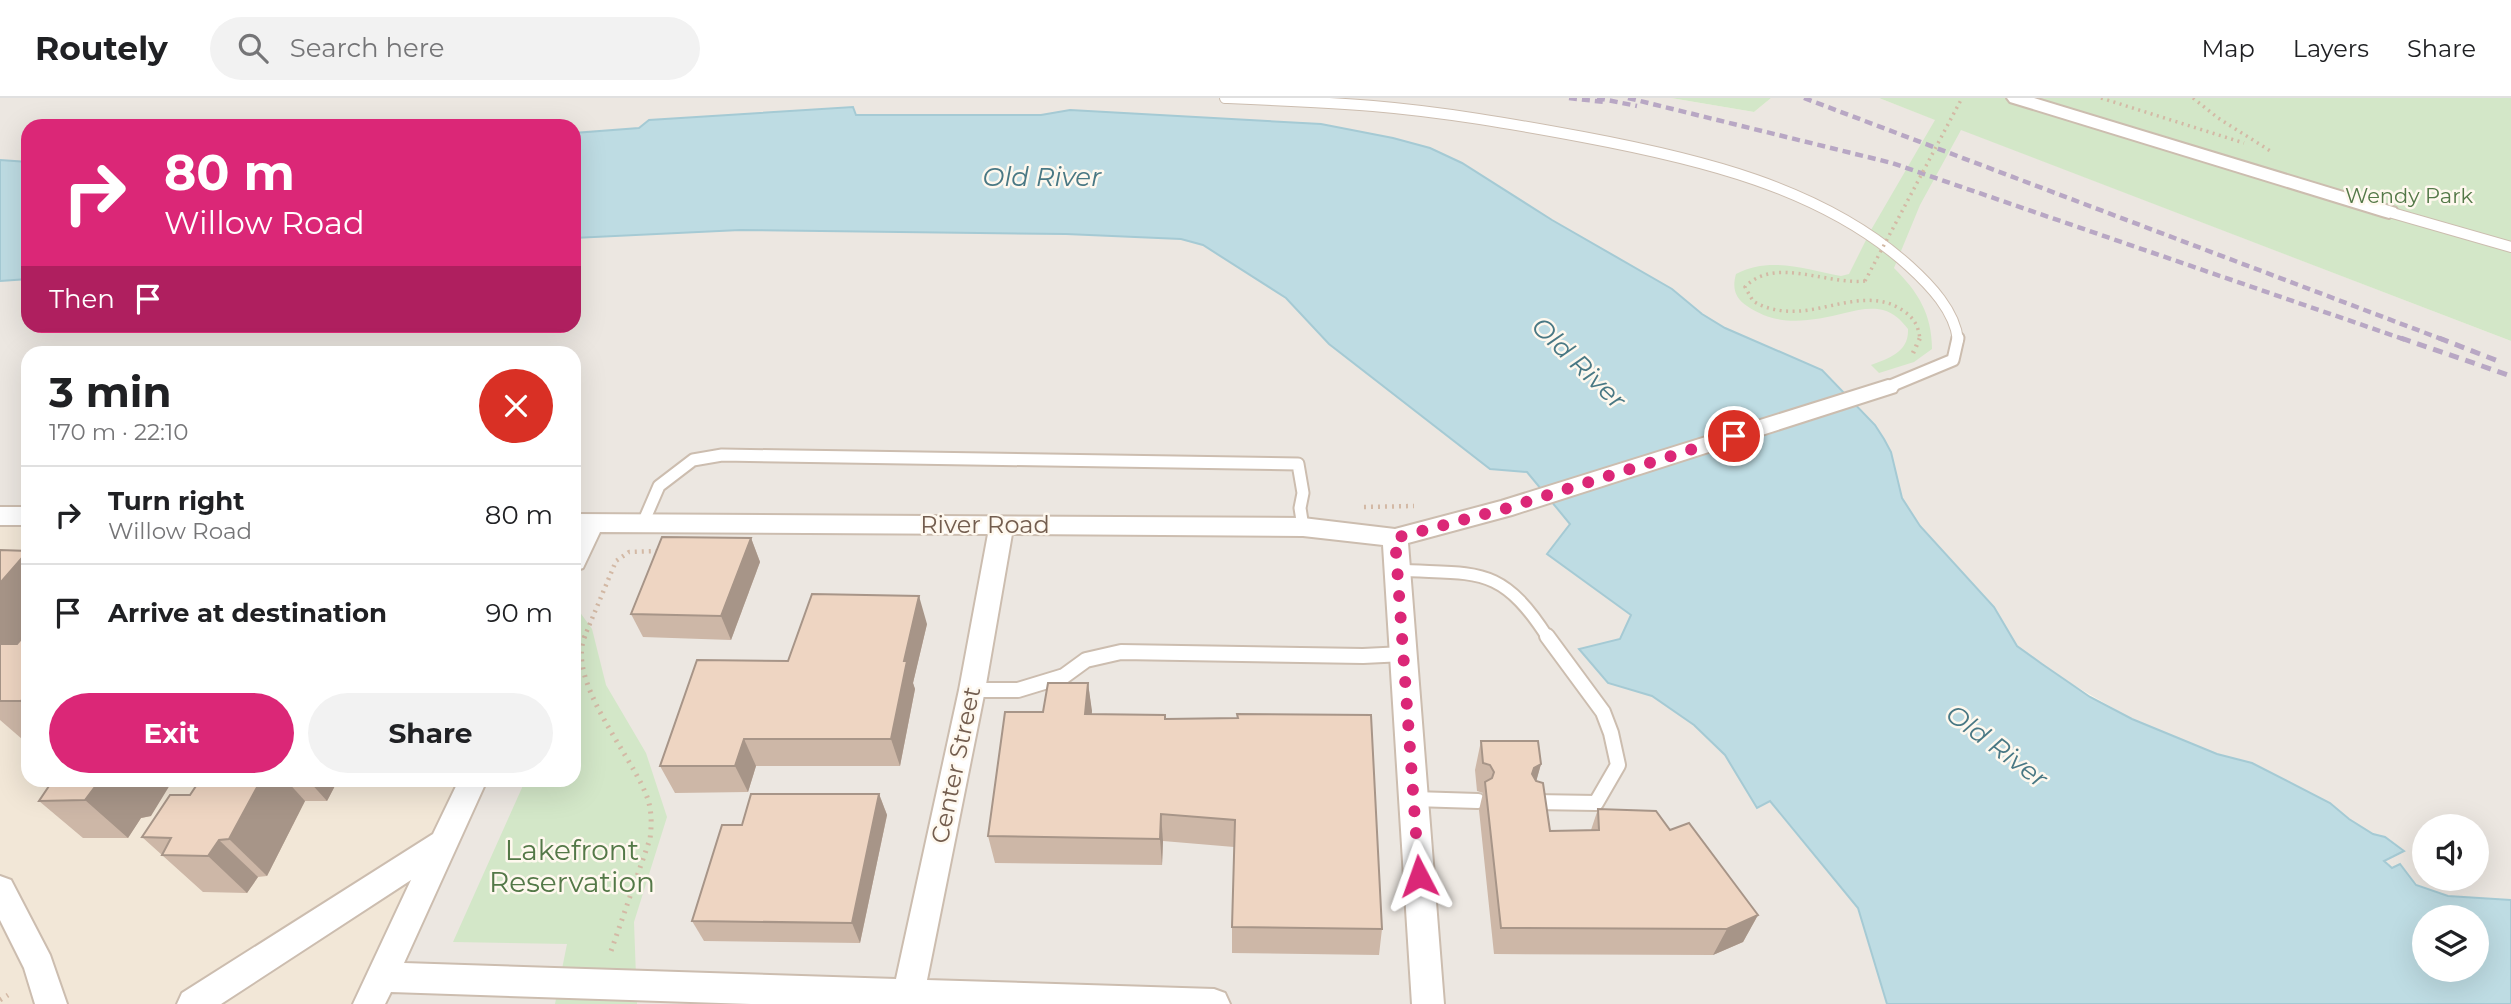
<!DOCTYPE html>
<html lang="en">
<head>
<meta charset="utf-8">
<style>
	:root { --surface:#fff; --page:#f2f2f2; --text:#202124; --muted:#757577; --line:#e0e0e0; --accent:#db2777 }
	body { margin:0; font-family:Montserrat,sans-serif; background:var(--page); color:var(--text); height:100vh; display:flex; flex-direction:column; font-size:26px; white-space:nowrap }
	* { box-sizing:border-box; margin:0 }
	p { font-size:23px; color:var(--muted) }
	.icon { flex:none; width:38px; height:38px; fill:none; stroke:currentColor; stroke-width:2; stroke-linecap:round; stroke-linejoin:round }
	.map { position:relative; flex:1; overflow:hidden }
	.panel { position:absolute; left:21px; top:248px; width:560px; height:441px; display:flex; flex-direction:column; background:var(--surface); border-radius:21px; box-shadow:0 7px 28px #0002 }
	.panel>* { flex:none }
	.top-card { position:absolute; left:21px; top:21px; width:560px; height:214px; border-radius:21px; box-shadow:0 7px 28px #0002; background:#db2777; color:#fff; overflow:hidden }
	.buttons { position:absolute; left:2412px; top:716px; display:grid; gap:14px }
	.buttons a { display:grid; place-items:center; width:77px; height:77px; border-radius:50%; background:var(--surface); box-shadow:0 7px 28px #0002; font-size:35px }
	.pin { position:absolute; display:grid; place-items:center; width:60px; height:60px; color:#fff; margin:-30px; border:4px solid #fff; border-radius:50%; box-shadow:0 2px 7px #0007 }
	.me { position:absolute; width:77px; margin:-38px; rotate:356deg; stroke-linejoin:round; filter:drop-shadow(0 0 5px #0008) }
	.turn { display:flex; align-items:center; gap:24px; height:147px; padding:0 28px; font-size:32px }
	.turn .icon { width:91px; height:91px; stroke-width:2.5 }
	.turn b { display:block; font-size:49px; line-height:60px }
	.then { display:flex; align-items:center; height:66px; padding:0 28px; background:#0003; gap:14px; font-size:26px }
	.round { display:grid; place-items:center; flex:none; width:74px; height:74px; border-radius:37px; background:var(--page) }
	.overview { display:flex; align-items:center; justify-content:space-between; height:119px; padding:0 28px }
	h1 { font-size:42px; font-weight:700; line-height:52px }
	.cta { display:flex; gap:14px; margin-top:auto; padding:14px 28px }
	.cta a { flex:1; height:80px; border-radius:42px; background:var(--accent); color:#fff; font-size:28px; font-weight:700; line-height:80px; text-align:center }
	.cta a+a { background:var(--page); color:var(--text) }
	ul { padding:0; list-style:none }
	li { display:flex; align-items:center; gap:21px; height:98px; padding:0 28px; border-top:2px solid var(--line) }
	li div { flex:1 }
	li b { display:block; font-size:26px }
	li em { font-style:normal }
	header { display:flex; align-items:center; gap:42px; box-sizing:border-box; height:98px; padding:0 35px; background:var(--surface); border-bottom:2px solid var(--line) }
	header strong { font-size:33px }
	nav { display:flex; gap:38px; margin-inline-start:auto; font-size:24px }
	.search { width:490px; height:63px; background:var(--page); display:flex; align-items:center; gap:18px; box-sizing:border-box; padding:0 24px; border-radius:38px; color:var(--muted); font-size:26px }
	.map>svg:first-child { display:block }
	.residential { fill:#f2e7d7 }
	.industrial { fill:#ece7e1; fill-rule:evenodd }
	.green { fill:#d3e7c8 }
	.water { fill:#bedce3; stroke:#a5cad4; stroke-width:2; fill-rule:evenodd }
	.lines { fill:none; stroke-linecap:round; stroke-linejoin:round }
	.lane-far2-casing { stroke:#ccbdaf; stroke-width:12 }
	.lane-far1-casing { stroke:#ccbdaf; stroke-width:15 }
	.lane-casing { stroke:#ccbdaf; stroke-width:18 }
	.street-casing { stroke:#ccbdaf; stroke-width:4 }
	.path-far2 { stroke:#d3b9a5; stroke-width:3.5; stroke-dasharray:2 4.5; stroke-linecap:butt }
	.path-far1 { stroke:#d3b9a5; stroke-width:4.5; stroke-dasharray:2 5; stroke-linecap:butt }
	.path { stroke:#d3b9a5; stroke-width:5; stroke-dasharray:2 6; stroke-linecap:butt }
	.lane-far2 { stroke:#fff; stroke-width:10 }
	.lane-far1 { stroke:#fff; stroke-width:11 }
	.lane { stroke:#fff; stroke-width:14 }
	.street { fill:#fff; fill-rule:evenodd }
	.rail-far1 { stroke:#b8a7c4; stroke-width:4.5; stroke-dasharray:8 5; stroke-linecap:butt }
	.rail { stroke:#b8a7c4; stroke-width:5; stroke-dasharray:10 7; stroke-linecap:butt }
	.path-bridge { stroke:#d3b9a5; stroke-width:3.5; stroke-dasharray:2 4.5; stroke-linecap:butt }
	.wall { fill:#cdb7a7 }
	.shaded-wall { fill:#a79588 }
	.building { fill:#eed5c2; stroke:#a79588; stroke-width:2 }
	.route { stroke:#db2777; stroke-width:12; stroke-dasharray:0 21.6 }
	.labels { text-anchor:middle; stroke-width:5; stroke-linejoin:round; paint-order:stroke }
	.far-park-label { font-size:21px; fill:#537847; stroke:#fef8ee }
	.street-label { font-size:24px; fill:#735d4e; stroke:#fef8ee }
	.water-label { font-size:26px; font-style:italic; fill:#497884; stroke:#fef8ee }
	.near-park-label { font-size:28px; fill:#537847; stroke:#fef8ee }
</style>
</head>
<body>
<header>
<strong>Routely</strong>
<div class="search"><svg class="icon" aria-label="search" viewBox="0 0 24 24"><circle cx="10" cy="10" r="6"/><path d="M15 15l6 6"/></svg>Search here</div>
<nav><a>Map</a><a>Layers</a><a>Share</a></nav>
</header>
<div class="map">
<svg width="2511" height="906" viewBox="0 0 2511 906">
	<rect width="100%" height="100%" fill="#fbf4e8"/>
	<polygon class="residential" points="0,418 28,418 28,682 473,683 369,906 0,906"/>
	<g class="industrial">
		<path d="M0 0H1671L1754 14 1771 0H1879L2511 243V802L2448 798 2416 787 2400 767 2392 770 2383 762 2404 753 2385 739 2373 736 2349 721 2330 705 2252 665 2217 656 2132 621 2065 582 2017 548 1994 509 1920 428 1902 400 1891 354 1884 341 1822 272 1725 230 1702 216 1672 191 1552 122 1462 65 1430 50 1321 26 1070 12 1041 17H856L852 9 649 22 639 30 574 35V28H28V64L0 62ZM2424 728H2476V780H2424Z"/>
		<polygon points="740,132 1066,136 1181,141 1203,147 1259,181 1286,200 1329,246 1490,371 1527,374 1570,426 1548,456 1632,517 1620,541 1580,552 1608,585 1652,598 1694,627 1725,657 1757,709 1769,703 1858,810 1887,906 369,906 473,683 574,682 574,256 28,256 28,418 0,418 0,183 28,181 28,228 574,228 574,140"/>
	</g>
	<g class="green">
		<polygon points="1671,0 1771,0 1754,14"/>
		<path d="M1879 0H2511V243L1961 32 1920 107 1894 170C1918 194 1932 216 1932 251L1914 264 1879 275 1871 267C1889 260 1909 254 1908 231 1901 222 1894 215 1883 212 1871 209 1857 212 1845 215 1811 223 1779 230 1747 208 1735 200 1732 190 1736 176 1770 158 1805 171 1841 178L1849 176 1871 132 1935 22Z"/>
		<polygon points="574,506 592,531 606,587 646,655 667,719 634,824 637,906 555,906 567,846 453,844 525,683 574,682"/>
	</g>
	<g class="water">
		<path d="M853 9 856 17H1041L1070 12 1321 26 1393 40 1430 50 1462 65 1552 122 1672 191 1702 216 1725 230 1822 272 1875 327 1884 341 1891 354 1902 400 1920 428 1994 509 2017 548 2042 566 2090 599 2132 621 2217 656 2252 665 2330 705 2349 721 2373 736 2385 739 2404 753 2384 763 2392 770 2400 766 2416 787 2448 798 2511 802V906H1887L1858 810 1770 703 1757 710 1725 657 1694 627 1652 598 1608 585 1579 551 1620 541 1631 517 1547 456 1570 426 1527 374 1490 371 1329 246 1286 200 1203 147 1181 141 1066 136 740 132 574 140V35L639 30 649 22ZM2424 819H2476V872H2424Z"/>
		<polygon points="0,62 28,64 28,181 0,183"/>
	</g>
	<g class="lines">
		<g class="lane-far2-casing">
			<g id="lane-far2">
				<path d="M1225 0C1274 2 1324 4 1373 8 1444 14 1513 26 1583 39 1695 60 1822 89 1909 168 1930 187 1955 213 1958 242"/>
				<polyline points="2389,114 2511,149"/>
			</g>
		</g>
		<g class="lane-far1-casing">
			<g id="lane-far1">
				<polyline points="1888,289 1953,262 1958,240"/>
				<polyline points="643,425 659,388 693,362 722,357 1298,366 1303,395 1300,410 1303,429"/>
				<path d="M1397 472C1477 477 1500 465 1548 540"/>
			</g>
		</g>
		<g class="lane-casing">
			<g id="lane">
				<polyline points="972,592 1018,592 1064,578 1086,562 1121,554 1363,558 1404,556"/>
				<polyline points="1414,701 1478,703"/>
				<polyline points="1534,704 1596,705 1618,667 1611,635 1603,614 1547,538"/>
			</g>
		</g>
		<g class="street-casing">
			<g id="street">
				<polygon points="2007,0 2034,0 2396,110 2398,114 2389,120 2382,118 2010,4"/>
				<polygon points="1888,282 1896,284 1899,289 1896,294 1512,417 1408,445 1444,906 1412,906 1383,447 1303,438 1012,436 985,592 927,882 1214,891 1225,895 1230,906 751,906 391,894 385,906 353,906 411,782 221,906 177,906 182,895 433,736 459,682 487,682 404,865 896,881 959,592 988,436 600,434 583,470 574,473 574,416 1303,420 1395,431 1501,403"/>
				<rect x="0" y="409" width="28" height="18"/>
				<polygon points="0,778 11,782 50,857 67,906 35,906 24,870 0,822"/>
			</g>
		</g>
		<g class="path-far2">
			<polyline points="2101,0 2244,45"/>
			<polyline points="2193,0 2218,20 2272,54"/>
			<path d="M1865 183C1827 187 1774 158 1745 189L1753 203C1767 212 1784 214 1800 213 1836 210 1873 190 1905 214 1915 221 1919 230 1920 242"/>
		</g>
		<g class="path-far1">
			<polyline points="1913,255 1920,240"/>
			<polyline points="1364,409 1414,408"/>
			<polyline points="584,540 616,463 629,454 660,453"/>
		</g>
		<g class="path">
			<path d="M585 538C566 581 628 653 645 694 652 709 652 725 650 741L610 856"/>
			<polyline points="0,902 8,897"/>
		</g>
		<use href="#lane-far2" class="lane-far2"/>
		<use href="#lane-far1" class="lane-far1"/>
		<use href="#lane" class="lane"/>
		<use href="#street" class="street"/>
		<g class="rail-far1">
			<polyline points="1569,0 1604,4"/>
			<polyline points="1597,0 1637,8"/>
			<polyline points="1628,0 1892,65 2406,242"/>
			<polyline points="1804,0 2444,242"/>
		</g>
		<g class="rail">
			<polyline points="2401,240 2511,278"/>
			<polyline points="2439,240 2498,263"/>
		</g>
		<polyline class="path-bridge" points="1865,183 1962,0"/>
	</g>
	<g class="wall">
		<polygon points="751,440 760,464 731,542 643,539 631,516"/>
		<polygon points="0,452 28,453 28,641 22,641 0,622"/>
		<polygon points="927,526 913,585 915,591 900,668 756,668 748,694 675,695 660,668 788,563"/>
		<polygon points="1088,585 1092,616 1166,621 1382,831 1379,857 1232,855 1232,829 1234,749 1163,743 1162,767 995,765 988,738 1043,614"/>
		<polygon points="1481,643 1541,666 1536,683 1550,733 1591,732 1598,711 1670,732 1758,817 1743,844 1713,857 1494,856 1479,712 1483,695 1477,693 1475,672"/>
		<polygon points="53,682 151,718 141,720 128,740 83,740 39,703"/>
		<polygon points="200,682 338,682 327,703 305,703 267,778 258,779 247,795 203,794 142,739 190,697"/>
		<polygon points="879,696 887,717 860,845 704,843 692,823 742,727"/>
	</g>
	<g class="shaded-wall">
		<polygon points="751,440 760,464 731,542 721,518"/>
		<polygon points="28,453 28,539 0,561 0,485"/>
		<polygon points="919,498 927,526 913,585 915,591 900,668 891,641 904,563"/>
		<polygon points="1088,585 1092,613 1089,644 1085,616"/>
		<polygon points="28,595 28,610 21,603"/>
		<polygon points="744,641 756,668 748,694 735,668"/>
		<polygon points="1541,666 1533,695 1526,699 1534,670"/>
		<polygon points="100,682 173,682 151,718 141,720 128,740 85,702"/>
		<polygon points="261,682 286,682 305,703 267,778 229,741"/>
		<polygon points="308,682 338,682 327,703"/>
		<polygon points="879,696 887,717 860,845 852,825"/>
		<polygon points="1161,716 1163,743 1162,767 1160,741"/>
		<polygon points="219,742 258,779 247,795 208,758"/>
		<polygon points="1758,817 1743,844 1713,857 1727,831"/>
	</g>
	<g class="building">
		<polygon points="662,439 751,440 721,518 631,516"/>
		<polygon points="0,452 28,453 0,485"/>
		<polygon points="812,496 919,498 904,563 907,563 891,641 744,641 735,668 660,668 697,562 788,563"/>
		<polygon points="28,533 28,595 21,603 0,603 0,546 17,546"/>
		<polygon points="1048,585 1088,585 1085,616 1165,617 1165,621 1238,620 1237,616 1371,617 1382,831 1232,829 1235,722 1161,716 1160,741 988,738 1005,614 1043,614"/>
		<polygon points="1481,643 1538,643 1541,666 1534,670 1532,676 1536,683 1543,685 1550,733 1599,732 1598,711 1656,713 1670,732 1689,725 1758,817 1727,831 1501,830 1485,684 1492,680 1494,674 1490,667 1483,665"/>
		<polygon points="53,682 100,682 85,702 39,703"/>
		<polygon points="200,682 261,682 229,741 219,742 208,758 162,757 171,740 142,739 170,697 190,697"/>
		<polygon points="751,696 879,696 852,825 692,823 722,727 742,727"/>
	</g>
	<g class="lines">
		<polyline class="route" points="1419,778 1395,440 1504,411 1734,338"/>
	</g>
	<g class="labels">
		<g class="far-park-label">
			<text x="2409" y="105">Wendy Park</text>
		</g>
		<g class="street-label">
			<text x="985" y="435">River Road</text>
			<text transform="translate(956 667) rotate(-78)" y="8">Center Street</text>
		</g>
		<g class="water-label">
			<text x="1042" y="88">Old River</text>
			<text transform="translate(1579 265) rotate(44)" y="9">Old River</text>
			<text transform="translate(1997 648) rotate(37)" y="9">Old River</text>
		</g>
		<g class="near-park-label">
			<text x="572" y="762">Lakefront<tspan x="572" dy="32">Reservation</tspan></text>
		</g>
	</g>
</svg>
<div class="buttons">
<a><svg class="icon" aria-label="sound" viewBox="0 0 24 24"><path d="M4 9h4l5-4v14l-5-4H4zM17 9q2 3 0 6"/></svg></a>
<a><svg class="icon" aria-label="layers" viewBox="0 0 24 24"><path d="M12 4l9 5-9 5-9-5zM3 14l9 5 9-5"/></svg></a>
</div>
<div class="pin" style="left:1734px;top:338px;background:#d93025"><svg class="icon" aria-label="arrive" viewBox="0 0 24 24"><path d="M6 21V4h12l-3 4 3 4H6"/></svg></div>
<svg class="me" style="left:1419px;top:778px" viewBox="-20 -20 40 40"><path d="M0-17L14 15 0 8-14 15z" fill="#db2777" stroke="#fff" stroke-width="4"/></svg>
<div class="top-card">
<div class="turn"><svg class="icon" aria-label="right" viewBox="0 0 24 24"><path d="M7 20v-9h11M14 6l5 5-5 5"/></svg><div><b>80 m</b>Willow Road</div></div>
<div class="then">Then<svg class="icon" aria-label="arrive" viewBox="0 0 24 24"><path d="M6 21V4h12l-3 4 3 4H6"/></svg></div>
</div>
<section class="panel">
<div class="overview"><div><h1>3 min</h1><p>170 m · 22:10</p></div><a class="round" style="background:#d93025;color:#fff"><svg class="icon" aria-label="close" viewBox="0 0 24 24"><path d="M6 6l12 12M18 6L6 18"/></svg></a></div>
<ul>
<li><svg class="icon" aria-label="right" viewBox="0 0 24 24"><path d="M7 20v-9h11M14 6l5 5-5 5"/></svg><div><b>Turn right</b><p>Willow Road</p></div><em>80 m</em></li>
<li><svg class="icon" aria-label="arrive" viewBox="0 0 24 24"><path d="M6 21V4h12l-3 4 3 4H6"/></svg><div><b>Arrive at destination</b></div><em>90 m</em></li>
</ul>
<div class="cta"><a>Exit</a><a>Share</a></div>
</section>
</div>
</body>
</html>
